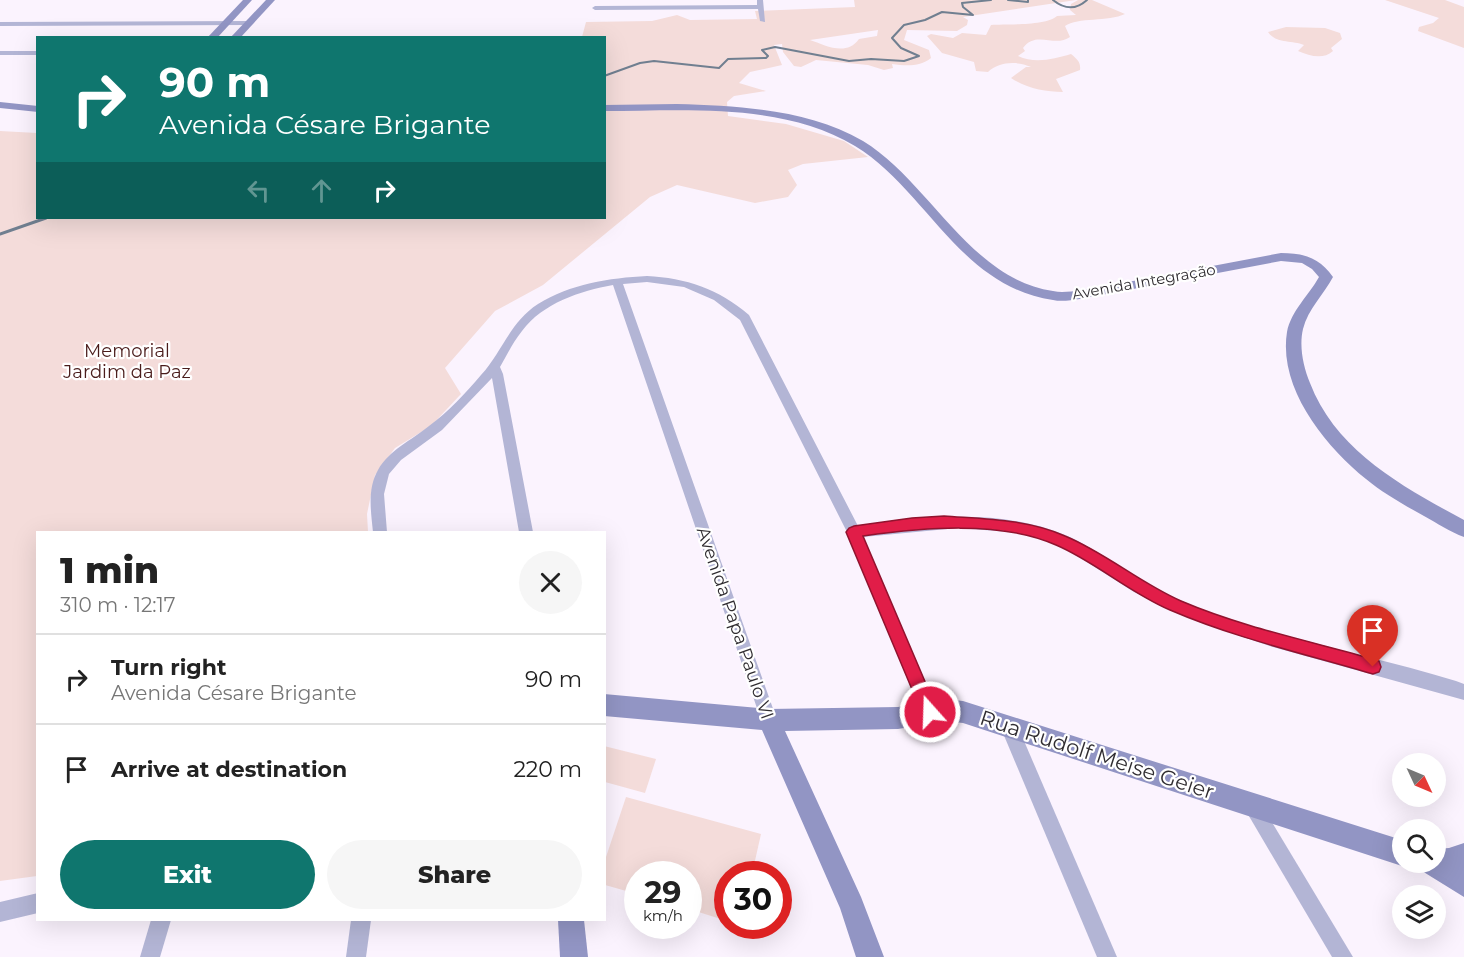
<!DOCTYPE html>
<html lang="en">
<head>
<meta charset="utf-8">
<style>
	:root { --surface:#fff; --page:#f6f6f6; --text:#222; --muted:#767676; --line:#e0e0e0; --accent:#0f766e }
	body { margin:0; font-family:Montserrat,sans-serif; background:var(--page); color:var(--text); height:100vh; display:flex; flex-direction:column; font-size:22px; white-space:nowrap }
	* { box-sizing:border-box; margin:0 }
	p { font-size:20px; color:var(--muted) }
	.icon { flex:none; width:33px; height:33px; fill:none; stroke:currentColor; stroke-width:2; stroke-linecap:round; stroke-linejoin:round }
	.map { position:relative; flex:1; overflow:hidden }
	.side { position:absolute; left:36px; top:531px; width:570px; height:390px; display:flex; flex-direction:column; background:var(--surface); border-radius:0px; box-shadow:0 6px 24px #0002 }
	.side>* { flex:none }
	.guide { position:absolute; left:36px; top:36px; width:570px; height:183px; border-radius:0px; box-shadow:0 6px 24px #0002; background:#0f766e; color:#fff; overflow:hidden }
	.needle { width:39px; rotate:134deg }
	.controls { position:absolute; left:1392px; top:753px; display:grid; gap:12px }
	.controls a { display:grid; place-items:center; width:54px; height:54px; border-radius:50%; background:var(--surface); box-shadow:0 6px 24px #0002; font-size:30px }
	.speed { position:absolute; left:624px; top:861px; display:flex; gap:12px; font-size:30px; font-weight:700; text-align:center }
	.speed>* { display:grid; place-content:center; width:78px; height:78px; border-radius:50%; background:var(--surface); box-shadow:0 6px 24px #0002; line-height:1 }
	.speed small { font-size:15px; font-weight:400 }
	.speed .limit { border:9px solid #d22; background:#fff; color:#111 }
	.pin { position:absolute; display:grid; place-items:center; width:51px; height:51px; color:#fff; margin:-62px -26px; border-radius:50% 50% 50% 0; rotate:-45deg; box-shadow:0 0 6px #0007 }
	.pin .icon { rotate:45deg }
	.me { position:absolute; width:66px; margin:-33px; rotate:340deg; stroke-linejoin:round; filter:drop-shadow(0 0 4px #0008) }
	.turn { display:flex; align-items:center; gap:21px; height:126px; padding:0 24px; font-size:27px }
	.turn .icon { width:78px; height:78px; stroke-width:2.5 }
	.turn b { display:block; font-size:42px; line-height:51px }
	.lanes { display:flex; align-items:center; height:57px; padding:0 24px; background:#0003; justify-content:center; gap:30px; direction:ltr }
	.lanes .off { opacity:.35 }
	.round { display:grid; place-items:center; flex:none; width:63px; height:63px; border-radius:32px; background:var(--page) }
	.head { display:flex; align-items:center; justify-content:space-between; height:102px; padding:0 24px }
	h1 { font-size:36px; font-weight:800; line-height:45px }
	.button { display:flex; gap:12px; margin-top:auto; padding:12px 24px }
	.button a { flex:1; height:69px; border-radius:36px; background:var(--accent); color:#fff; font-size:24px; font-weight:800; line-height:69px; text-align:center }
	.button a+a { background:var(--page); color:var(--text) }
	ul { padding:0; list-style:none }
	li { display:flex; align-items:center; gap:18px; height:90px; padding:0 24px; border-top:2px solid var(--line) }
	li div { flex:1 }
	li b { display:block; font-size:22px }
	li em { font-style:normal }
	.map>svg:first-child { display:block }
	.green { fill:#f4dcda; fill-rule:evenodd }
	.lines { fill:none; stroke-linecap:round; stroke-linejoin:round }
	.stream-far1 { stroke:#707f90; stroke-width:2 }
	.stream { stroke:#707f90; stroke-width:3 }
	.street { fill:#b3b5d5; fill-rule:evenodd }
	.secondary { fill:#9295c4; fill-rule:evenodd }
	.route { fill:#e11d48; stroke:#92132f; stroke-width:1.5 }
	.labels { text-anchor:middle; stroke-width:4.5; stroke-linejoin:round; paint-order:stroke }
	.far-street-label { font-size:15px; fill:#302d31; stroke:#fff }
	.park-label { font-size:18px; fill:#4a1c1b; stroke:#fff }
	.street-label { font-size:18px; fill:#302d31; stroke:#fff }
	.near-street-label { font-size:21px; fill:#302d31; stroke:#fff }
</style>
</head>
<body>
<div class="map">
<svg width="1464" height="957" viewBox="0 0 1464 957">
	<rect width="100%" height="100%" fill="#fbf3fe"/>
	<g class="green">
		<path d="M854 0H1076L963 17 968 20 967 25 957 31 907 30 904 40 929 50 931 58C920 67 906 66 892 64L893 68 884 70 868 65 816 60 801 67 794 66 783 52 782 44 774 45 782 65 750 72 739 83 766 91 734 96 727 102 728 116 786 124 844 141 868 157 803 164 788 170 797 185 788 197 755 203 677 185 650 197 543 285 495 311 445 368 461 394 431 426 395 448 375 475 367 514 368 532H38L37 876 0 881V131L37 133 38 218H604V38L582 37 586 22 652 21 677 15 690 20 757 19 755 11 855 7ZM878 30 877 36 859 39C846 57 825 45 810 40Z"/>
		<path d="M1078 0H1092L1125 14C1108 22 1078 17 1065 26L1070 37C1055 48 1036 30 1023 48L1025 51 1018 56C1035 64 1054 59 1071 54 1077 59 1081 62 1080 70L1056 79 1063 92C1045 92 1026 88 1011 78L1026 67H1031C1018 61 999 61 988 72L976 71 974 62 942 53 927 36 931 34 953 38 962 33 986 35 991 25C1006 24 1047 26 1057 16L1076 15 1070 10 1071 4Z"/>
		<polygon points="1385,0 1445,0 1464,7 1464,48 1418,31 1419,27 1433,23 1439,18"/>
		<path d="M1286 27 1325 28 1340 33 1342 39 1331 48 1333 51C1323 60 1310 56 1298 51L1304 45C1292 40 1276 44 1268 32Z"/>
		<polygon points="604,746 656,759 645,793 605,782"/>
		<polygon points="626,797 761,834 752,874 728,874 727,921 689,909 688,874 638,874 637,894 605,885 605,860"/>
	</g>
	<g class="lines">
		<g class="stream-far1">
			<polyline points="1008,0 1028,2 1028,0"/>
			<path d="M1053 0C1064 9 1076 10 1087 0"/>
			<polyline points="604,76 640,63 654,61 719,68 728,59 766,58 768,56 762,50 775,47 849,61 871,59 904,61 919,56 901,48 892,38 904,25 925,20 942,12 973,15 963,7 962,3 991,0"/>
		</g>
		<polyline class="stream" points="0,234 46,218"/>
		<g class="street">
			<polygon points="757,0 763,0 765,22 760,21 758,9 595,10 592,8 595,6 757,5"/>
			<polygon points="0,22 249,21 253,23 249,25 0,26"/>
			<rect x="0" y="51" width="38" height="4"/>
			<path d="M647 276C686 278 719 289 749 315L858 526C930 516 1008 507 1076 540 1097 551 1114 565 1134 576 1160 592 1188 604 1216 615 1294 643 1377 656 1456 681L1464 684V700L1273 647 1199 622 1134 592 1065 548 1036 537 1010 532 958 528 863 537 938 712 936 718 930 720 924 718 847 532 740 320 714 300 684 287 647 282 623 284 777 720 775 726 769 728 763 726 761 720 613 285C580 291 543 303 522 331 513 342 507 355 500 367L503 374 533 532H519L492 378 442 430 401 460 389 474 384 494 387 532H373C371 512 367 489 378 470 389 450 412 440 429 426 448 412 466 393 481 375 502 352 510 322 538 304 570 284 609 278 647 276Z"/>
			<polygon points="1009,718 1015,720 1117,957 1097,957 1000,726 1003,720"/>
			<polygon points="1252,796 1258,799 1353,957 1332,957 1246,811 1243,805 1246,799"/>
			<polygon points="38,893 38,913 0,922 0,902"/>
			<polygon points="151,920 171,920 160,957 140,957"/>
			<polygon points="351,920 371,920 366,957 346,957"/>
		</g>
		<g class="secondary">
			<polygon points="243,0 252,0 217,38 207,38"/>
			<polygon points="266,0 275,0 240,38 230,38"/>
			<polygon points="0,102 38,106 38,112 0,108"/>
			<path d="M677 104C739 106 808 109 863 141 929 181 970 279 1053 291 1062 293 1071 291 1080 291L1281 253C1304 253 1320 258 1333 277 1324 294 1308 309 1303 329 1299 346 1303 366 1310 383 1336 451 1403 487 1464 520V537C1450 532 1437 523 1424 516 1404 505 1383 493 1366 479 1325 446 1278 388 1287 332 1291 311 1309 295 1319 277L1312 269 1302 263 1281 261 1080 299C1071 300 1062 302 1053 300 959 286 927 190 855 146 782 102 686 111 604 111V105Z"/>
			<polygon points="604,694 769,709 898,707 945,699 963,701 1402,840 1402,862 1409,862 1402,866 963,723 945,721 898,729 785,731 861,897 884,957 856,957 840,908 762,730 604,716"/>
			<polygon points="1464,843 1464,897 1422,871 1419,862 1436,862 1436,849 1449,848"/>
			<polygon points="558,920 584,920 588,957 560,957"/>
		</g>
	</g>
	<path class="route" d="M944 516C984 519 1027 519 1065 536 1106 553 1140 583 1181 601 1242 627 1309 641 1373 659L1379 661 1381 667 1379 672 1373 674C1305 654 1235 638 1170 610 1130 593 1094 561 1056 545 1000 520 921 528 863 536L938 712 936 718 930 720 924 718 846 532 849 528 854 526 912 518Z"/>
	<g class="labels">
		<g class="far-street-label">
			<text transform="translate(1144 282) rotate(-10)" y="5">Avenida Integração</text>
		</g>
		<g class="park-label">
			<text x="127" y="357">Memorial<tspan x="127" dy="21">Jardim da Paz</tspan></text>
		</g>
		<g class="street-label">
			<text transform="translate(735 623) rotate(71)" y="6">Avenida Papa Paulo VI</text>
		</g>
		<g class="near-street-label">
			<text transform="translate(1097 755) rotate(18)" y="7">Rua Rudolf Meise Geier</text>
		</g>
	</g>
</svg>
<div class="controls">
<a><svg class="needle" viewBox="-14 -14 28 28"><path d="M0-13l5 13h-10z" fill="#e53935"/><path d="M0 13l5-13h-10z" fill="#767676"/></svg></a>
<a><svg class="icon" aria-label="search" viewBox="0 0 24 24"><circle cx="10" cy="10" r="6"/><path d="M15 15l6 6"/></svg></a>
<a><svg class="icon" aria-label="layers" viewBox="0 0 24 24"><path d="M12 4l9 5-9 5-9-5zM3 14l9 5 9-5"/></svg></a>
</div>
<div class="speed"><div>29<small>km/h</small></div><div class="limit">30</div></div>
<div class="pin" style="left:1373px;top:667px;background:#d93025"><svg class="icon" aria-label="arrive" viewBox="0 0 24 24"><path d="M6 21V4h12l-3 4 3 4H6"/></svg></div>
<svg class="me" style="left:930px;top:712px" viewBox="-20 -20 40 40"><circle r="17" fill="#e11d48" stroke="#fff" stroke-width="3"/><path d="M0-11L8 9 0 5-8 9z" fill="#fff"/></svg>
<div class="guide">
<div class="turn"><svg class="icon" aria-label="right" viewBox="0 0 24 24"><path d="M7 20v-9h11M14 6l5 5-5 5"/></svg><div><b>90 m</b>Avenida Césare Brigante</div></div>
<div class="lanes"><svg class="icon off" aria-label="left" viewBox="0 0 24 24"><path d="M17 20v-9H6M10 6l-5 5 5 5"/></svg><svg class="icon off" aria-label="ahead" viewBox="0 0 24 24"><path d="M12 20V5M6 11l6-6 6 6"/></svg><svg class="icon" aria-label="right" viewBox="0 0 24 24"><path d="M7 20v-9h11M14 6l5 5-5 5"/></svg></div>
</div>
<section class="side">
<div class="head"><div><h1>1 min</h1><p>310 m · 12:17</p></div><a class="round"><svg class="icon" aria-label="close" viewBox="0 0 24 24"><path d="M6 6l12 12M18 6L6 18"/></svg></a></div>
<ul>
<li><svg class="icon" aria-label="right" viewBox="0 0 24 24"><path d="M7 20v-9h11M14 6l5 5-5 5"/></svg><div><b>Turn right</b><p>Avenida Césare Brigante</p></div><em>90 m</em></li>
<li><svg class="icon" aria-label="arrive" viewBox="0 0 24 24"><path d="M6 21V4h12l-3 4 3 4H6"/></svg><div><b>Arrive at destination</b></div><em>220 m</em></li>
</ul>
<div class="button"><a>Exit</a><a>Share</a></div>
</section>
</div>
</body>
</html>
